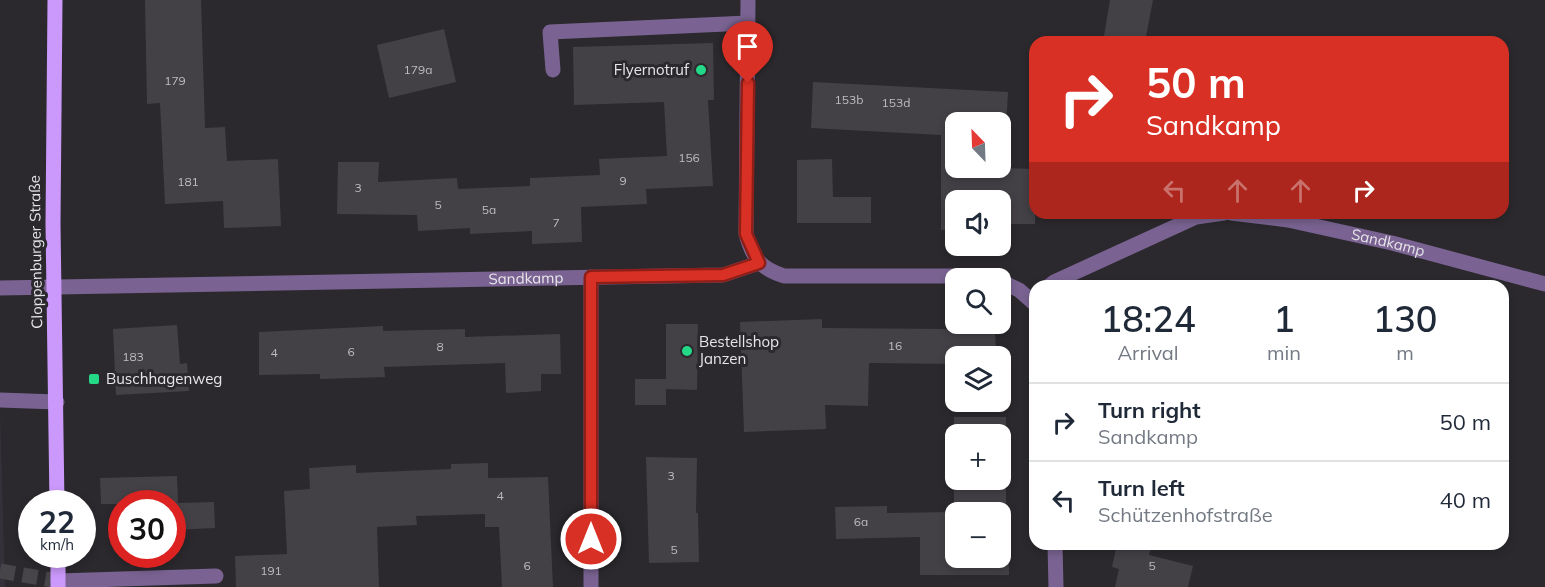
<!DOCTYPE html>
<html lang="en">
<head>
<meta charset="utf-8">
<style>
	:root { --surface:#fff; --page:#f6f6f7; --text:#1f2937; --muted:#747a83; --line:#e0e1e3 }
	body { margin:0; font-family:Mulish,sans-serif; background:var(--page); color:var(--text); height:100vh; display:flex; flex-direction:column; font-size:22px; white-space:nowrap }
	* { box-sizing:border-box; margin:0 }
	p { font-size:20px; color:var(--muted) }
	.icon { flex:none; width:33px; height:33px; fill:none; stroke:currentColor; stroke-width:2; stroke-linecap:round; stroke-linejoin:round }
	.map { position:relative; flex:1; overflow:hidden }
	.panel { position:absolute; left:1029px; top:280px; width:480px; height:270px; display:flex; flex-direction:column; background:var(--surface); border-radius:18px; box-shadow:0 3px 9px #0003 }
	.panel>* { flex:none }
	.banner { position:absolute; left:1029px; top:36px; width:480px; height:183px; border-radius:18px; box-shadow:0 3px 9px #0003; background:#d93025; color:#fff; overflow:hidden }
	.needle { width:39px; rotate:337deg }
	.controls { position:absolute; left:945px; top:112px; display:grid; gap:12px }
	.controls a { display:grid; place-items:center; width:66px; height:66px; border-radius:12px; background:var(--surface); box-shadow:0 3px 9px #0003; font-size:30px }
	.speed { position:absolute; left:18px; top:490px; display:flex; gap:12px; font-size:30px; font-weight:700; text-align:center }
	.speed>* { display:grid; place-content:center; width:78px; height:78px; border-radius:50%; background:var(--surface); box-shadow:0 3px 9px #0003; line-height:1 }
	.speed small { font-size:15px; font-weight:400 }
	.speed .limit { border:9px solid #d22; background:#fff; color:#111 }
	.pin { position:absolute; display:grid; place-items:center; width:51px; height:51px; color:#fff; margin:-62px -26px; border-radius:50% 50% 50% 0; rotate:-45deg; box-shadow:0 0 6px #0007 }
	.pin .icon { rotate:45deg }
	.me { position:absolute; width:66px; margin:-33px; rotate:0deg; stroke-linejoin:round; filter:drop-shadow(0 0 4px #0008) }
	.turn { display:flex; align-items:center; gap:21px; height:126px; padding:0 18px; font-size:27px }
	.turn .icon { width:78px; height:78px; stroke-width:2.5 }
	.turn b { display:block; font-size:42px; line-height:51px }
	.lanes { display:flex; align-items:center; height:57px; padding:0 18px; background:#0003; justify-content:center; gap:30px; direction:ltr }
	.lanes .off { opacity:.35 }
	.eta { display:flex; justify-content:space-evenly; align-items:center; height:102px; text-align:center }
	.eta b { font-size:36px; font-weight:600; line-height:42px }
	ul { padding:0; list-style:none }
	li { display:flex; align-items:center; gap:18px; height:78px; padding:0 18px; border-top:2px solid var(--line) }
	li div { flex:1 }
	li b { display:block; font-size:22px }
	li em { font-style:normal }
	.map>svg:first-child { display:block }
	.built { fill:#35313b }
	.building { fill:#434146; fill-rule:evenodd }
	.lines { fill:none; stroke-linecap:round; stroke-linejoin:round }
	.minor-tunnel { stroke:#474549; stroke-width:15; stroke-dasharray:15 8; stroke-linecap:butt }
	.minor { stroke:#7a6392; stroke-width:15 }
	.major { stroke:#cb99fb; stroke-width:15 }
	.route-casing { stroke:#8d1f18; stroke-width:15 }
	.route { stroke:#d93025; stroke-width:10 }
	.poi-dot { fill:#23d886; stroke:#2b292d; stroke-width:2 }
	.labels { text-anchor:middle; stroke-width:6; stroke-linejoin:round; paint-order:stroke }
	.number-label { font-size:12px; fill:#bdbcc0 }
	.poi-label { font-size:15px; fill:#e6e5e8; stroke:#2b292d; text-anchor:start }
	.street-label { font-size:15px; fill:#e6e5e8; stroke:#2b292d }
</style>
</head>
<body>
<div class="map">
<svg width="1545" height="587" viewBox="0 0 1545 587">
	<rect width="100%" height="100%" fill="#2b292d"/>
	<polygon class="built" points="0,411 5,587 0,587"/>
	<g class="building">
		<polygon points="145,0 201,0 205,128 225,127 227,161 278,159 281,226 224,228 223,201 165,204 160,103 147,104"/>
		<polygon points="1110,0 1153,0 1145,42 1103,42"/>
		<polygon points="444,29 456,82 389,98 377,45"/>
		<polygon points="713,43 714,100 708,100 713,186 646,189 647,204 581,207 582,242 532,244 532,231 470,234 470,228 418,231 417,215 337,214 338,162 379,162 378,182 457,178 458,189 530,186 530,178 600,175 599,159 667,156 664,102 574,105 573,47"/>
		<path d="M813 82 1008 92 1004 168 1035 169V224H1010V229H1000V201H956V230H941V135L811 128ZM956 123H1000V168H956Z"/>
		<polygon points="832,159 833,197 871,197 871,223 797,223 797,160"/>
		<polygon points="822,319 822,328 948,329 948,326 995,325 996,357 956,357 956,364 869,363 868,406 825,405 826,429 744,432 740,322"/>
		<polygon points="666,324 698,324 697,390 666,389 666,405 635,405 635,379 666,379"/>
		<polygon points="177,325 180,364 187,363 189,391 116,395 113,329"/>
		<polygon points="383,326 383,331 465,329 465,337 560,334 561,374 541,374 541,391 506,393 505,363 384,367 385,377 320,379 320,374 259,375 259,332"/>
		<path d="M954 417H1006V512L1008 511 1009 575H920V537L836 539 835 507 887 506V513L954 512ZM956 435H1000V480H956ZM956 513H1000V558H956Z"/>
		<polygon points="646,457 697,458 696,513 698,513 699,562 649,563"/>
		<polygon points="488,463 488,478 548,477 553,587 502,587 499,527 485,527 485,514 416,516 417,525 377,527 379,587 236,587 235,556 287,554 284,491 310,489 309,468 356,465 356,473 451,469 451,464"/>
		<polygon points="177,476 178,503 214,502 215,528 172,530 172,504 101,504 100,478"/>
		<polygon points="1117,544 1152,544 1149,555 1193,566 1188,587 1115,587 1119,569 1112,567"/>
	</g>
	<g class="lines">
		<polyline class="minor-tunnel" points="0,571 58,581"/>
		<g class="minor">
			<path d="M748 0 746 234C753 259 760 268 784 276H966L993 279"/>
			<polyline points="553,70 550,32 748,23"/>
			<path id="s1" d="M1231 213 1288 220 1392 243 1545 284"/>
			<polyline points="591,277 591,587"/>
			<polyline points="1000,281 1019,290 1035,304"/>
			<polyline points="1049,286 1054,282 1196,217 1224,213"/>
			<path id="s2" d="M0 288 723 275 759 263"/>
			<polyline points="0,400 57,402"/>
			<polyline points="1055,544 1056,587"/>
			<polyline points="58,581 216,576"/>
		</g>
		<g class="major">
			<polyline points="55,0 53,224 57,504"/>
			<polyline points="58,555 58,587"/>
		</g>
	</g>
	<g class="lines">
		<g class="route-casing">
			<polyline id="route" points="591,539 591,277 723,275 759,263 746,234 748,83"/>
		</g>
		<use href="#route" class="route"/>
	</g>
	<g class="poi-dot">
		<circle cx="701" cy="70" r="6"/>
		<circle cx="687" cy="351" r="6"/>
		<rect x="88" y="373" width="12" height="12" rx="3"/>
	</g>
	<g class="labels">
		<g class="number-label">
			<text x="418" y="74">179a</text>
			<text x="175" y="85">179</text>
			<text x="849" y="104">153b</text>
			<text x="896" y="107">153d</text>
			<text x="689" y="162">156</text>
			<text x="623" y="185">9</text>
			<text x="188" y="186">181</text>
			<text x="358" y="192">3</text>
			<text x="438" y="209">5</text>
			<text x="489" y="214">5a</text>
			<text x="556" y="227">7</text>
			<text x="895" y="350">16</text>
			<text x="440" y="351">8</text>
			<text x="351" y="356">6</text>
			<text x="274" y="357">4</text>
			<text x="133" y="361">183</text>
			<text x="671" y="480">3</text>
			<text x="500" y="500">4</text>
			<text x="861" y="526">6a</text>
			<text x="674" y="554">5</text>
			<text x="527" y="570">6</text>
			<text x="1152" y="570">5</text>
			<text x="271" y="575">191</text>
		</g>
		<g class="poi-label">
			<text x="689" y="75" text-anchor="end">Flyernotruf</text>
			<text x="699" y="347">Bestellshop<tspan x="699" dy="17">Janzen</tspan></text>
			<text x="106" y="384">Buschhagenweg</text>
		</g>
		<g class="street-label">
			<text dy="5" stroke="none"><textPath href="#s1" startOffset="160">Sandkamp</textPath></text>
			<text transform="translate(36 252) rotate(-91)" y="5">Cloppenburger Straße</text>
			<text dy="5" stroke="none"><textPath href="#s2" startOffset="526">Sandkamp</textPath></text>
		</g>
	</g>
</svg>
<div class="controls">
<a><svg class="needle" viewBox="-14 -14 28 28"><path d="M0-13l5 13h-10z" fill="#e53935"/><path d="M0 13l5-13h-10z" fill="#747a83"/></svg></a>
<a><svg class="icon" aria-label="sound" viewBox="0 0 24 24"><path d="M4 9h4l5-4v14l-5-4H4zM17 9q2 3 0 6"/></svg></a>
<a><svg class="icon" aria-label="search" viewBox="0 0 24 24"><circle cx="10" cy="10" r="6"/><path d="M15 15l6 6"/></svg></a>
<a><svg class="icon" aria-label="layers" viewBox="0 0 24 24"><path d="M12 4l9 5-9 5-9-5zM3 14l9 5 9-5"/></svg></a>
<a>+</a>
<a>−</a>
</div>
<div class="speed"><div>22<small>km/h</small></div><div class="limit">30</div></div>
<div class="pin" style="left:748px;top:83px;background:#d93025"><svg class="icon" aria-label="arrive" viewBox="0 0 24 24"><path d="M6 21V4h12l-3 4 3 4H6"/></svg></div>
<svg class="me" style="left:591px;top:539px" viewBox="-20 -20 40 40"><circle r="17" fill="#d93025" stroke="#fff" stroke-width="3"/><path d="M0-11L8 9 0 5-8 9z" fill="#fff"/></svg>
<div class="banner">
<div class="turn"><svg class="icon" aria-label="right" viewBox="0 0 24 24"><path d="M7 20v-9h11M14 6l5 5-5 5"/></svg><div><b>50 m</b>Sandkamp</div></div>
<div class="lanes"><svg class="icon off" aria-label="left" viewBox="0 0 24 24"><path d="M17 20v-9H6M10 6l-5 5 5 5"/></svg><svg class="icon off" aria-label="ahead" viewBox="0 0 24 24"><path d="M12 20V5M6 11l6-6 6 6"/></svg><svg class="icon off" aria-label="ahead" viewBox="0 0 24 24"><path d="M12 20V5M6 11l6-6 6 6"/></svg><svg class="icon" aria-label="right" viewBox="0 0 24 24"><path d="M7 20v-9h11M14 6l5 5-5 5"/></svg></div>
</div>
<section class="panel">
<div class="eta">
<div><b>18:24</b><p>Arrival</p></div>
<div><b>1</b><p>min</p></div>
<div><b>130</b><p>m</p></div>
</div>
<ul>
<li><svg class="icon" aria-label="right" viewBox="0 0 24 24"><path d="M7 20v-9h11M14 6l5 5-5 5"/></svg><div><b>Turn right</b><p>Sandkamp</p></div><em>50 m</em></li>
<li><svg class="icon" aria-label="left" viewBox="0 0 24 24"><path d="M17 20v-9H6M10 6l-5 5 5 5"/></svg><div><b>Turn left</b><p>Schützenhofstraße</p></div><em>40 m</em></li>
</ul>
</section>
</div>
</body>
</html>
